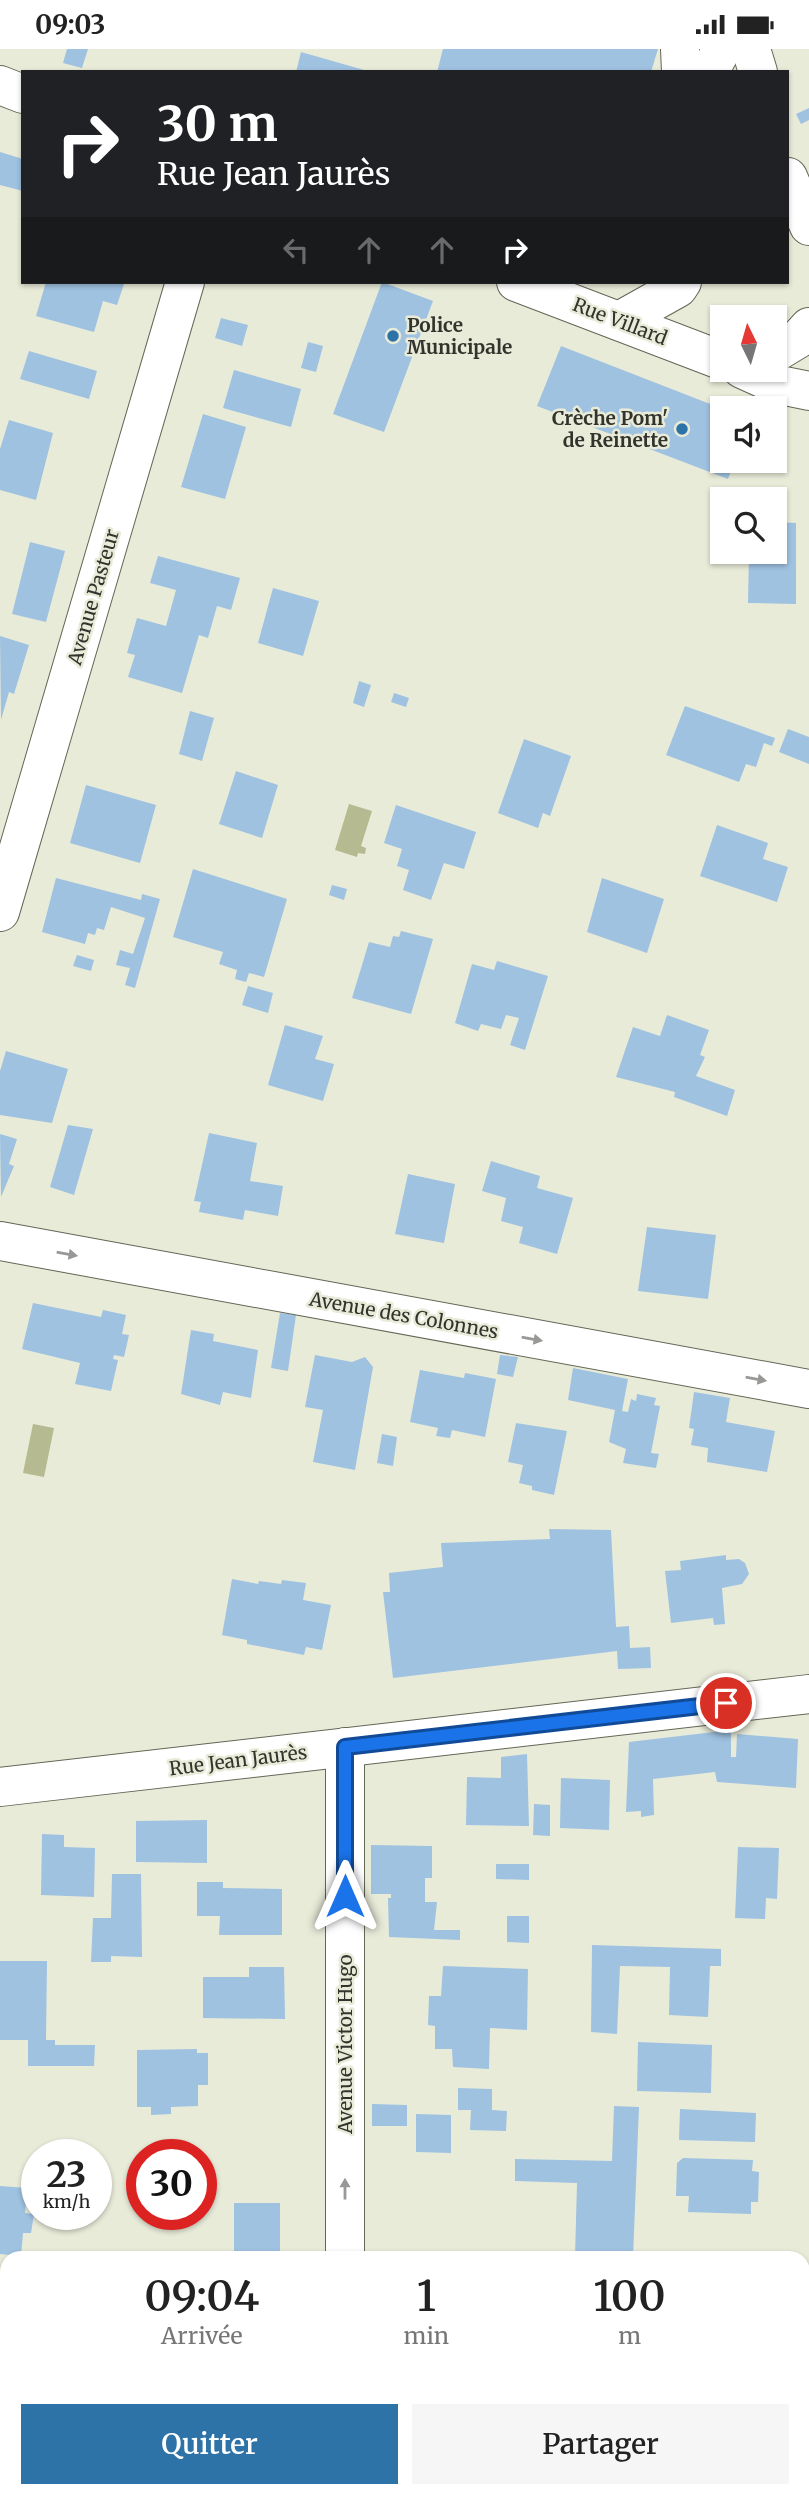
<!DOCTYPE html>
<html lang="fr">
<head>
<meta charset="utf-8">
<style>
	:root { --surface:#fff; --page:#f6f6f6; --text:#222; --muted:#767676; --accent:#2d73a7 }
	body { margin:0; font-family:Merriweather,serif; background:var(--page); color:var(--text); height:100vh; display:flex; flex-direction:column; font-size:26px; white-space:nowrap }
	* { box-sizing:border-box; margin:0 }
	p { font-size:23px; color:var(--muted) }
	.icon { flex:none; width:38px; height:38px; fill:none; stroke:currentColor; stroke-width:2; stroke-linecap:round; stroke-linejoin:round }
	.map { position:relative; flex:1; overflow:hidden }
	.details { position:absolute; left:0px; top:2202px; width:810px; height:247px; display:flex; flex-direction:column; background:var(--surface); border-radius:21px 21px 0 0; box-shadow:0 2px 5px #0004 }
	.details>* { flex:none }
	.top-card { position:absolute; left:21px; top:21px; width:768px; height:214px; border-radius:0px; box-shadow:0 2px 5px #0004; background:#202124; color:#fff; overflow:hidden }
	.needle { width:46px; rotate:355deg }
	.controls { position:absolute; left:710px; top:256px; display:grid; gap:14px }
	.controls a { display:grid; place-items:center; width:77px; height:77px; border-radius:0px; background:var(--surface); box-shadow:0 2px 5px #0004; font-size:35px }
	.speed { position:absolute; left:21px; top:2090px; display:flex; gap:14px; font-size:35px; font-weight:700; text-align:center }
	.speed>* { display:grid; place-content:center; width:91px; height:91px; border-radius:50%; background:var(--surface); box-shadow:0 2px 5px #0004; line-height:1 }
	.speed small { font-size:18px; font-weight:400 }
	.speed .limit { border:10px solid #d22; background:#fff; color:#111 }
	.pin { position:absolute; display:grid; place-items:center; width:60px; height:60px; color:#fff; margin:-30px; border:4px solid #fff; border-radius:50%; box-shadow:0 2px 7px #0007 }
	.me { position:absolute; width:77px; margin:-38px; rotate:0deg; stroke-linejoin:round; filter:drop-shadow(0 0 5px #0008) }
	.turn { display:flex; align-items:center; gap:24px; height:147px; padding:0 21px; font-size:32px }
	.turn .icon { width:91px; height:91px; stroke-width:2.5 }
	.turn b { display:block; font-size:49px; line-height:60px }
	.lanes { display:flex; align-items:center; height:66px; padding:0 21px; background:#0003; justify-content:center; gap:35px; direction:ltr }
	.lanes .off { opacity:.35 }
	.eta { display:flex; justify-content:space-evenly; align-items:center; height:119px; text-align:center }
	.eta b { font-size:42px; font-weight:600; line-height:49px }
	.button { display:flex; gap:14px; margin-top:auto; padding:14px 21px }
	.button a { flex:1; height:80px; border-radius:0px; background:var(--accent); color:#fff; font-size:28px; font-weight:600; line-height:80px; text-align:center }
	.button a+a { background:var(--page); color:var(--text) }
	.status { display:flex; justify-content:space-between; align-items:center; height:49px; padding:0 35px; background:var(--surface); direction:ltr }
	.status svg { height:19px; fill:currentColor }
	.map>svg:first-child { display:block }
	.water { fill:#b5ba90 }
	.building { fill:#9fc2e1 }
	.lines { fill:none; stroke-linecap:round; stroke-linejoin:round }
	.minor-casing { stroke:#646656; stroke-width:40 }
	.minor { stroke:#fff; stroke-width:38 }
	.oneway { fill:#989996 }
	.route-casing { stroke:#114b97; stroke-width:18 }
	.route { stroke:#1a73e8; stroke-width:12 }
	.poi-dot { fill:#2d73a7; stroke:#e9ebd9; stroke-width:2.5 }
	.labels { text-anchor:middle; stroke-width:5; stroke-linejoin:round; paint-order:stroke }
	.street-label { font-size:19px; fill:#32332c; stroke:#e9ebd9 }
	.poi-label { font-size:19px; font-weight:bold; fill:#32332c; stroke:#e9ebd9; text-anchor:start }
</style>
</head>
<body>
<div class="status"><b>09:03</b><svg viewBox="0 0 49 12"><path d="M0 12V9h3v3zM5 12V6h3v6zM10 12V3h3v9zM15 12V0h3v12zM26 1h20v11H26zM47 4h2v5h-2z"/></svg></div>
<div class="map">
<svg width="809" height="2448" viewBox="0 0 809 2448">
	<rect width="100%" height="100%" fill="#e9ebd9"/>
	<g class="water">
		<polygon points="349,755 372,762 361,797 366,799 365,805 358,804 357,808 335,801"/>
		<polygon points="33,1375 54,1379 44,1428 23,1424"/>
	</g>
	<g class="building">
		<polygon points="67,0 88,0 82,19 63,14"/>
		<polygon points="443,0 658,0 651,23 437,23"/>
		<polygon points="301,3 364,21 363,23 296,23"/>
		<polygon points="809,59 809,71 801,75 796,65"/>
		<polygon points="0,103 23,110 23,142 0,136"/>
		<polygon points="46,233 117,233 124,235 117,256 103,252 94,283 36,267"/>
		<polygon points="382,233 433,252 384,383 333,365"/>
		<polygon points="221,269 248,276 242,297 215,289"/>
		<polygon points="308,293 323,297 316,323 301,319"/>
		<polygon points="561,297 723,360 723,411 735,411 728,430 537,357"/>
		<polygon points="29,302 97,322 89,350 20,330"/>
		<polygon points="234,321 301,340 291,378 223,359"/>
		<polygon points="203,365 246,378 225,450 181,438"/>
		<polygon points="9,371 53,384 36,451 0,441 0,400"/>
		<polygon points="775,473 796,474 796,555 748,554 749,504 775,502"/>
		<polygon points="30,493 65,502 46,573 12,565"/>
		<polygon points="158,507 240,529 231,561 217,557 208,589 199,586 182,644 128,628 135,606 127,604 137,569 166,577 176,541 150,534"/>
		<polygon points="273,539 319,552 303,607 258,594"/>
		<polygon points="0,587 29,596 14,645 9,643 1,671"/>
		<polygon points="359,632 371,636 364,658 353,654"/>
		<polygon points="394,644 409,649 406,658 391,653"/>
		<polygon points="685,657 775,689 772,697 764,694 756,718 746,715 739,733 666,706"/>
		<polygon points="190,662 214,669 202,712 179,705"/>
		<polygon points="788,680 809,688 809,715 779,703"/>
		<polygon points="524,690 571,707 550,767 543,764 538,779 498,764"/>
		<polygon points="236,722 278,736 262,789 219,775"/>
		<polygon points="86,736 156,756 140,814 70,794"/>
		<polygon points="396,756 476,783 464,820 444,814 431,851 403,841 409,821 397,817 402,800 384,794"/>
		<polygon points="717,776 768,794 763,810 788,818 777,853 700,827"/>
		<polygon points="193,820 287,850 264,928 249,924 246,933 235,930 237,921 219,915 223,903 173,888"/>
		<polygon points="56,829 141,851 142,845 160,850 135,939 125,936 130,919 116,916 120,901 133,905 145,869 111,858 104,881 97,879 95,886 88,884 85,895 42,883"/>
		<polygon points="602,829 664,850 647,904 587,883"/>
		<polygon points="332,836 347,840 344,851 329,846"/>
		<polygon points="401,882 433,890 411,965 352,949 369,893 390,898 393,887 399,888"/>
		<polygon points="77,906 94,911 91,922 73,917"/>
		<polygon points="497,912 548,927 525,1001 510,996 519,969 506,966 501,980 481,975 478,982 455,974 472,915 494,921"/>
		<polygon points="248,937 273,944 268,964 242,956"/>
		<polygon points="667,966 709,981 700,1006 705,1008 696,1027 735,1041 727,1067 674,1048 675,1043 616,1028 633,978 660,987"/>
		<polygon points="285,976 323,987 315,1010 334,1015 323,1052 268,1036"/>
		<polygon points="6,1002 68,1020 52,1074 0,1066 0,1022"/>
		<polygon points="68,1076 93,1080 74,1146 50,1138"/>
		<polygon points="209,1084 257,1094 250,1132 283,1137 278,1167 245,1161 243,1171 199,1163 201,1153 194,1152"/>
		<polygon points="0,1085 17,1090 9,1115 14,1117 1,1148"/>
		<polygon points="491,1112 540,1127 537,1139 573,1149 557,1205 519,1194 523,1178 501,1172 506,1149 482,1142"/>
		<polygon points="408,1125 455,1135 444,1194 395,1185"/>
		<polygon points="647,1178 716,1186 708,1250 638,1242"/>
		<polygon points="33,1254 101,1268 103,1261 126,1266 122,1285 129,1286 124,1308 114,1306 113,1310 118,1311 111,1342 75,1335 80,1314 22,1300"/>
		<polygon points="280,1264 296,1266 288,1322 271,1319"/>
		<polygon points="191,1281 214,1285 213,1292 258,1301 251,1349 223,1343 220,1356 181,1345"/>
		<polygon points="315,1306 352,1313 365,1308 373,1318 355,1421 313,1413 323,1361 305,1358"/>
		<polygon points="500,1306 518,1308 513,1328 497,1325"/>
		<polygon points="573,1319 628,1330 622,1362 628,1363 631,1350 636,1352 637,1345 656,1349 654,1356 660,1357 651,1404 659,1405 656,1419 623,1414 626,1400 609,1393 615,1361 568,1351"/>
		<polygon points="420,1321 464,1329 465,1324 496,1330 485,1388 452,1381 450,1389 436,1387 438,1379 410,1373"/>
		<polygon points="694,1343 730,1349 726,1373 775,1382 767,1423 707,1413 708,1399 691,1396 694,1380 689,1379"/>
		<polygon points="516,1374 567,1382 554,1446 532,1441 532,1437 519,1434 523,1416 508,1413"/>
		<polygon points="382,1385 397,1388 393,1417 377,1414"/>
		<polygon points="549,1480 611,1481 616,1578 629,1577 630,1599 650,1598 651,1619 618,1620 617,1602 393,1629 383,1543 390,1543 389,1524 443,1518 441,1494 550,1490"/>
		<polygon points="726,1506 726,1511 739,1510 745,1514 749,1525 742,1535 722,1539 725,1575 714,1576 713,1569 671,1574 665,1522 681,1521 680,1512"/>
		<polygon points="232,1530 258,1535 259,1532 281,1535 282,1531 306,1534 303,1551 331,1556 322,1601 306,1598 304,1606 247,1595 247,1591 222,1586"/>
		<polygon points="731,1681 731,1708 736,1708 737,1685 798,1690 796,1739 717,1733 715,1723 653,1730 654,1766 641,1768 641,1762 626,1763 629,1693"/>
		<polygon points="527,1705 529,1777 466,1776 467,1728 501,1729 501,1708"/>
		<polygon points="561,1729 610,1731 609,1781 560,1779"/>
		<polygon points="534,1755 550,1756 550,1787 533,1786"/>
		<polygon points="207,1771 207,1814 136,1813 136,1772"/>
		<polygon points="42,1785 64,1786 64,1798 95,1799 94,1848 41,1846"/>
		<polygon points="371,1796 432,1797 432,1829 425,1829 425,1853 437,1853 434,1881 460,1881 460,1891 389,1888 388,1849 391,1849 391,1845 371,1845"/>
		<polygon points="738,1798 779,1799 777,1850 766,1849 765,1870 735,1869"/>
		<polygon points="496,1815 529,1815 529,1831 496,1830"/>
		<polygon points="112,1825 141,1825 142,1908 111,1907 111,1913 91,1913 93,1869 111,1869"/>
		<polygon points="197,1833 223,1833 223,1839 282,1840 282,1886 219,1886 220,1867 197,1867"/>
		<polygon points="507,1867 529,1867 529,1894 507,1893"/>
		<polygon points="592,1896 721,1900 721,1917 710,1917 708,1968 669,1966 670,1918 620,1917 617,1985 591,1983"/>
		<polygon points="0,1912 47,1912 46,1991 55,1991 55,1996 95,1996 94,2017 28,2017 28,1991 0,1991"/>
		<polygon points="443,1917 528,1920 527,1981 490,1979 489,2020 453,2018 452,2000 435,2000 435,1977 428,1976 429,1947 441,1947"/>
		<polygon points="249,1918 284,1918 285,1970 203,1969 203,1928 249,1928"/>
		<polygon points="638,1993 712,1996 711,2044 637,2042"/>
		<polygon points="197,2000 197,2004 208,2004 208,2036 198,2036 198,2057 171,2058 171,2065 151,2066 151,2058 137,2058 137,2001"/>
		<polygon points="458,2039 492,2040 492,2061 507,2062 506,2082 470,2081 471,2061 458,2061"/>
		<polygon points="372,2055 407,2056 407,2077 372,2077"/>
		<polygon points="614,2057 639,2058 633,2208 575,2208 577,2134 515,2132 515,2110 612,2112"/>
		<polygon points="680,2060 756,2064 755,2093 679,2091"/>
		<polygon points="416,2065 451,2066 451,2104 416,2103"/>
		<polygon points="683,2109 753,2111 752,2122 759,2123 758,2153 751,2153 751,2165 688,2163 689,2147 676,2147 677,2114"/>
		<polygon points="0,2137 27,2139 25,2164 34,2165 31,2184 23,2184 21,2207 0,2205"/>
		<rect x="234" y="2154" width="46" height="50"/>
		<rect x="0" y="2261" width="7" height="40"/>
		<rect x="0" y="2308" width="7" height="96"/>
		<polygon points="0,2436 7,2437 7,2441 39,2441 38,2448 0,2448"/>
		<polygon points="76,2441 310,2441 310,2448 75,2448"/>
		<rect x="409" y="2441" width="57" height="7"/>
		<polygon points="640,2441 699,2441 699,2448 639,2448"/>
	</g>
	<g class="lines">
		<g class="minor-casing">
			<g id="minor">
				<polyline points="680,0 681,23"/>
				<polyline points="751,0 758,23"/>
				<polyline points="709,23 722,0"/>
				<polyline points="0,36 23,45"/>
				<polyline points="788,128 809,177"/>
				<polyline points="516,233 723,312"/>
				<polyline points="619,272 678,239 682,233"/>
				<polyline points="775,304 798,290 809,278"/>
				<polyline points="742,320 775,335 809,342"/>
				<polyline points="0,863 185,233"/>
				<polyline points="0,1192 809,1340"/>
				<polyline points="345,1698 345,2208"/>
				<polyline points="0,1738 809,1645"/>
				<polyline points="803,2377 805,2325 809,2315"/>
				<polyline points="345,2441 345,2448"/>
				<polyline points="801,2448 801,2441"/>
			</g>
		</g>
		<use href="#minor" class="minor"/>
	</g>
	<defs><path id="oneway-solid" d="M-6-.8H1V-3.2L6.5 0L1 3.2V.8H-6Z" transform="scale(1.75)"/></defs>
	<g class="oneway">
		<use href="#oneway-solid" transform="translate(67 1205) rotate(10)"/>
		<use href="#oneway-solid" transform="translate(532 1290) rotate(10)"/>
		<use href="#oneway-solid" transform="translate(756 1330) rotate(10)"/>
		<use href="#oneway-solid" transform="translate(345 2140) rotate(-90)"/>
	</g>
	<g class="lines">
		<g class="route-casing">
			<polyline id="route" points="345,1847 345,1698 726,1654"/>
		</g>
		<use href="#route" class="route"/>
	</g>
	<g class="poi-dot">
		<circle cx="393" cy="287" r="7"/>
		<circle cx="682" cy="380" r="7"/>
	</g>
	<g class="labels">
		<g class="street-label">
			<text transform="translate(620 272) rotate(21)" y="7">Rue Villard</text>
			<text transform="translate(93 548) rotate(-74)" y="7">Avenue Pasteur</text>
			<text transform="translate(404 1266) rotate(10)" y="7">Avenue des Colonnes</text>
			<text transform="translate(238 1711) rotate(-7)" y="7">Rue Jean Jaurès</text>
			<text transform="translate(345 1995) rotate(-90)" y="7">Avenue Victor Hugo</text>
		</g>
		<g class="poi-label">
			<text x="407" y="283">Police<tspan x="407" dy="22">Municipale</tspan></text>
			<text x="668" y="376" text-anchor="end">Crèche Pom'<tspan x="668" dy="22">de Reinette</tspan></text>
		</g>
	</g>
</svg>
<div class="controls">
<a><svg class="needle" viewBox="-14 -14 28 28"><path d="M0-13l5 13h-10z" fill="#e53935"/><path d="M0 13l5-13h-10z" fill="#767676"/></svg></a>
<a><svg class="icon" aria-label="sound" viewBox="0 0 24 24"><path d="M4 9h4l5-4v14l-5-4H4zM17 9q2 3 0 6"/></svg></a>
<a><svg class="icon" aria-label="search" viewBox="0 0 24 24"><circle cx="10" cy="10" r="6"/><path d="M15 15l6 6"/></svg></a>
</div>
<div class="speed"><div>23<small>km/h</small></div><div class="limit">30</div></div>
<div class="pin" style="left:726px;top:1654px;background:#d93025"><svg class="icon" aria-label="arrive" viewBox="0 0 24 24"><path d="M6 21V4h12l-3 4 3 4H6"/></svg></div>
<svg class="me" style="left:345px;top:1847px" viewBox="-20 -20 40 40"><path d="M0-17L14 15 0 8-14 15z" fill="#1a73e8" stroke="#fff" stroke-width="4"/></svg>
<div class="top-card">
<div class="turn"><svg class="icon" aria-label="right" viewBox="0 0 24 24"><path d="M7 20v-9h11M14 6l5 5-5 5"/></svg><div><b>30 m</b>Rue Jean Jaurès</div></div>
<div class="lanes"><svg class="icon off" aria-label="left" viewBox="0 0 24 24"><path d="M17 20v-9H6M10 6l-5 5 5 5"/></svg><svg class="icon off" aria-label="ahead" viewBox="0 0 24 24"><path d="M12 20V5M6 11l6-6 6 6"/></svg><svg class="icon off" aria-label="ahead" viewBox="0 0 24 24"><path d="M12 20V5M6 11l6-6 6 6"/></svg><svg class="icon" aria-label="right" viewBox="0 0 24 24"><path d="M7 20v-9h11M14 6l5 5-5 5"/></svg></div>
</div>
<section class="details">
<div class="eta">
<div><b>09:04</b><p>Arrivée</p></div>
<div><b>1</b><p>min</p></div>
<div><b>100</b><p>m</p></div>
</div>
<div class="button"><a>Quitter</a><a>Partager</a></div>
</section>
</div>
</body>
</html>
